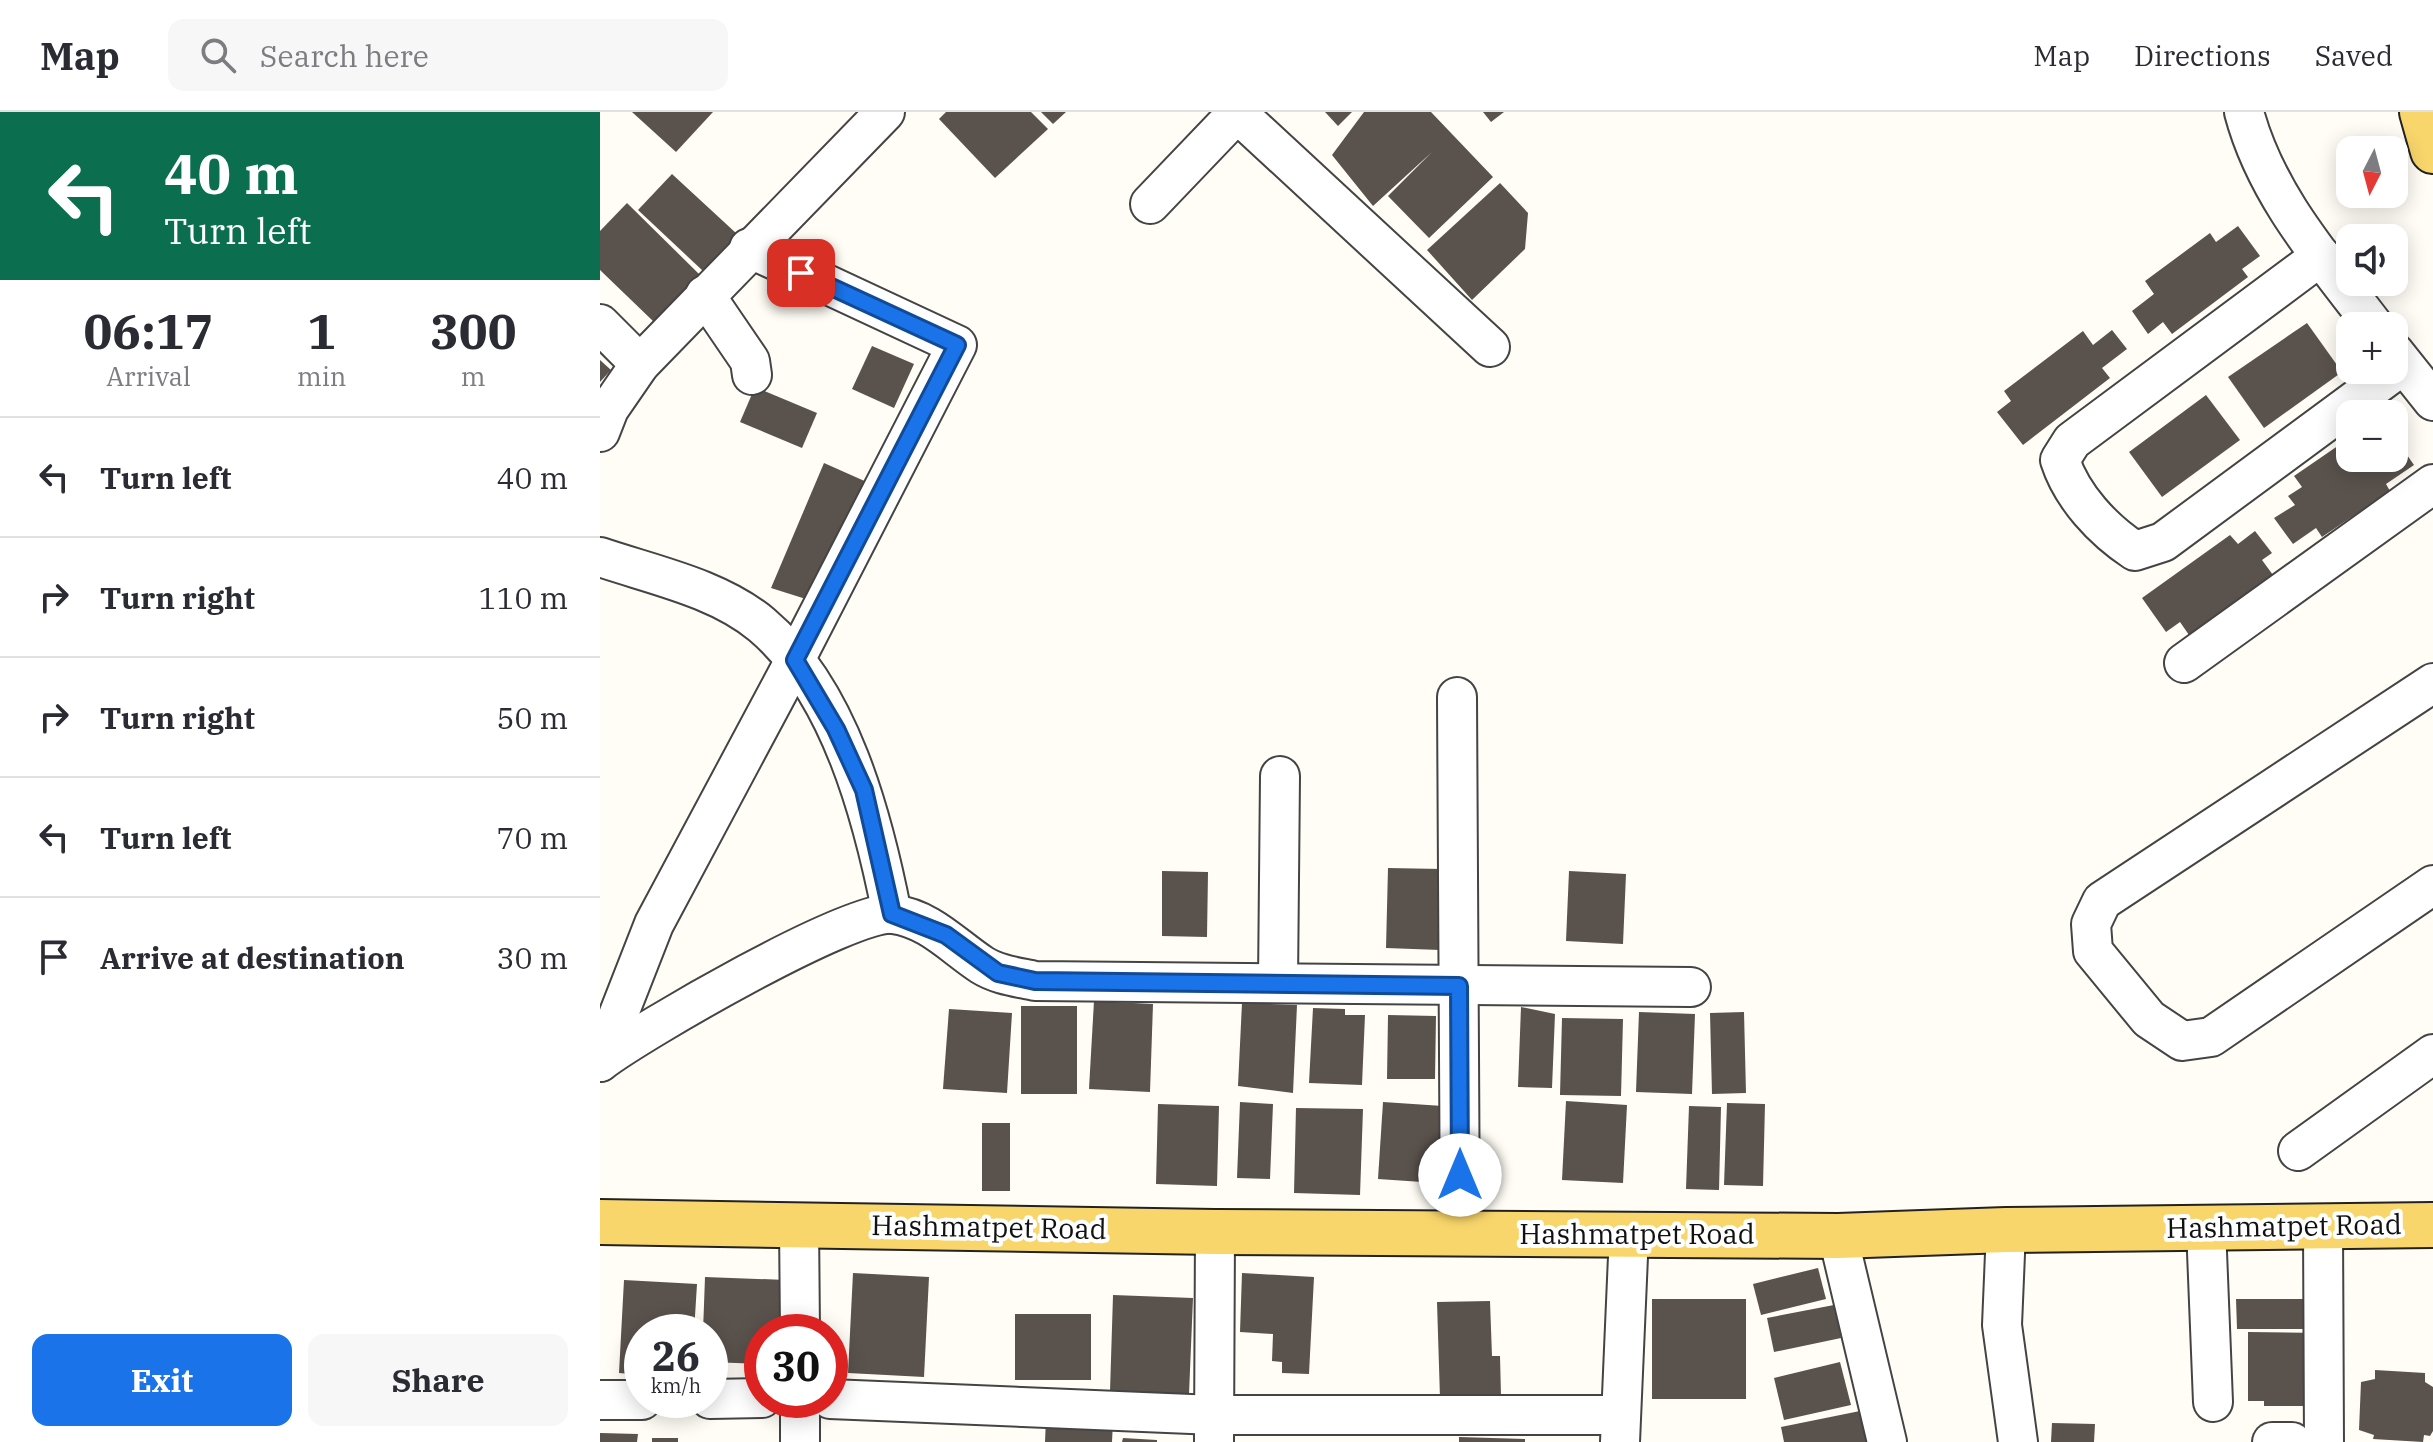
<!DOCTYPE html>
<html lang="en">
<head>
<meta charset="utf-8">
<style>
	:root { --surface:#fff; --page:#f7f7f7; --text:#2b2b33; --muted:#7c7c81; --line:#e1e1e2; --accent:#1a73e8 }
	body { margin:0; font-family:"IBM Plex Serif",serif; background:var(--page); color:var(--text); height:100vh; display:flex; flex-direction:column; font-size:30px; white-space:nowrap }
	* { box-sizing:border-box; margin:0 }
	p { font-size:26px; color:var(--muted) }
	.icon { flex:none; width:44px; height:44px; fill:none; stroke:currentColor; stroke-width:2; stroke-linecap:round; stroke-linejoin:round }
	.map { position:relative; flex:1; overflow:hidden }
	.details { display:flex; flex-direction:column; background:var(--surface); width:600px }
	.details>* { flex:none }
	.top-card { background:#0b6e4f; color:#fff; overflow:hidden }
	.needle { width:52px; rotate:186deg }
	.tools { position:absolute; left:1736px; top:24px; display:grid; gap:16px }
	.tools a { display:grid; place-items:center; width:72px; height:72px; border-radius:16px; background:var(--surface); box-shadow:0 4px 20px #0003; font-size:40px }
	.speed { position:absolute; left:24px; top:1202px; display:flex; gap:16px; font-size:40px; font-weight:700; text-align:center }
	.speed>* { display:grid; place-content:center; width:104px; height:104px; border-radius:50%; background:var(--surface); box-shadow:0 4px 20px #0003; line-height:1 }
	.speed small { font-size:20px; font-weight:400 }
	.speed .limit { border:12px solid #d22; background:#fff; color:#111 }
	.pin { position:absolute; display:grid; place-items:center; width:68px; height:68px; color:#fff; margin:-34px; border-radius:16px; box-shadow:0 4px 12px #0006 }
	.me { position:absolute; width:88px; margin:-44px; rotate:0deg; stroke-linejoin:round; filter:drop-shadow(0 0 6px #0008) }
	.turn { display:flex; align-items:center; gap:28px; height:168px; padding:0 32px; font-size:36px }
	.turn .icon { width:104px; height:104px; stroke-width:2.5 }
	.turn b { display:block; font-size:56px; line-height:68px }
	.eta { display:flex; justify-content:space-evenly; align-items:center; height:136px; text-align:center }
	.eta b { font-size:48px; font-weight:700; line-height:56px }
	.primary-button { display:flex; gap:16px; margin-top:auto; padding:16px 32px }
	.primary-button a { flex:1; height:92px; border-radius:16px; background:var(--accent); color:#fff; font-size:32px; font-weight:700; line-height:92px; text-align:center }
	.primary-button a+a { background:var(--page); color:var(--text) }
	ul { padding:0; list-style:none }
	li { display:flex; align-items:center; gap:24px; height:120px; padding:0 32px; border-top:2px solid var(--line) }
	li div { flex:1 }
	li b { display:block; font-size:30px }
	li em { font-style:normal }
	header { display:flex; align-items:center; gap:48px; box-sizing:border-box; height:112px; padding:0 40px; background:var(--surface); border-bottom:2px solid var(--line) }
	header strong { font-size:38px }
	nav { display:flex; gap:44px; margin-inline-start:auto; font-size:28px }
	.search { width:560px; height:72px; background:var(--page); display:flex; align-items:center; gap:20px; box-sizing:border-box; padding:0 28px; border-radius:16px; color:var(--muted); font-size:30px }
	main { display:flex; flex:1; min-height:0 }
	.map>svg:first-child { display:block }
	.building { fill:#5a524d }
	.lines { fill:none; stroke-linecap:round; stroke-linejoin:round }
	.minor-casing { stroke:#444; stroke-width:42 }
	.major-casing { stroke:#222; stroke-width:48 }
	.minor { stroke:#fff; stroke-width:38 }
	.major { stroke:#f9d66b; stroke-width:44 }
	.route-casing { stroke:#114b97; stroke-width:20 }
	.route { stroke:#1a73e8; stroke-width:14 }
	.labels { text-anchor:middle; stroke-width:8; stroke-linejoin:round; paint-order:stroke }
	.street-label { font-size:28px; fill:#111; stroke:#fff }
</style>
</head>
<body>
<header>
<strong>Map</strong>
<div class="search"><svg class="icon" aria-label="search" viewBox="0 0 24 24"><circle cx="10" cy="10" r="6"/><path d="M15 15l6 6"/></svg>Search here</div>
<nav><a>Map</a><a>Directions</a><a>Saved</a></nav>
</header>
<main>
<section class="details">
<div class="top-card">
<div class="turn"><svg class="icon" aria-label="left" viewBox="0 0 24 24"><path d="M17 20v-9H6M10 6l-5 5 5 5"/></svg><div><b>40 m</b>Turn left</div></div>
</div>
<div class="eta">
<div><b>06:17</b><p>Arrival</p></div>
<div><b>1</b><p>min</p></div>
<div><b>300</b><p>m</p></div>
</div>
<ul>
<li><svg class="icon" aria-label="left" viewBox="0 0 24 24"><path d="M17 20v-9H6M10 6l-5 5 5 5"/></svg><div><b>Turn left</b></div><em>40 m</em></li>
<li><svg class="icon" aria-label="right" viewBox="0 0 24 24"><path d="M7 20v-9h11M14 6l5 5-5 5"/></svg><div><b>Turn right</b></div><em>110 m</em></li>
<li><svg class="icon" aria-label="right" viewBox="0 0 24 24"><path d="M7 20v-9h11M14 6l5 5-5 5"/></svg><div><b>Turn right</b></div><em>50 m</em></li>
<li><svg class="icon" aria-label="left" viewBox="0 0 24 24"><path d="M17 20v-9H6M10 6l-5 5 5 5"/></svg><div><b>Turn left</b></div><em>70 m</em></li>
<li><svg class="icon" aria-label="arrive" viewBox="0 0 24 24"><path d="M6 21V4h12l-3 4 3 4H6"/></svg><div><b>Arrive at destination</b></div><em>30 m</em></li>
</ul>
<div class="primary-button"><a>Exit</a><a>Share</a></div>
</section>
<div class="map">
<svg width="1833" height="1330" viewBox="0 0 1833 1330">
	<rect width="100%" height="100%" fill="#fffdf5"/>
	<g class="building">
		<polygon points="32,0 113,0 76,40"/>
		<polygon points="346,0 431,0 448,17 395,66 339,7"/>
		<polygon points="441,0 466,0 453,12"/>
		<polygon points="725,0 752,0 738,14"/>
		<polygon points="764,0 831,0 893,65 829,126 788,84 832,40 773,94 732,43"/>
		<polygon points="883,0 904,0 891,10"/>
		<polygon points="72,62 137,122 103,159 38,98"/>
		<polygon points="900,71 928,101 925,137 872,188 827,138"/>
		<polygon points="27,91 100,163 54,210 0,158 0,119"/>
		<polygon points="1638,114 1660,144 1642,157 1648,165 1572,222 1563,210 1548,222 1532,199 1554,182 1545,169 1610,121 1616,130"/>
		<polygon points="1707,211 1742,260 1664,316 1628,265"/>
		<polygon points="1512,218 1527,237 1502,256 1510,266 1423,333 1397,300 1411,289 1404,279 1483,219 1493,233"/>
		<polygon points="272,234 314,252 294,296 252,277"/>
		<polygon points="0,248 11,258 0,270"/>
		<polygon points="155,275 217,301 202,336 140,310"/>
		<polygon points="1606,283 1640,328 1562,385 1529,340"/>
		<polygon points="1745,329 1750,335 1750,346 1794,346 1794,333 1798,330 1814,353 1786,372 1790,379 1722,425 1716,416 1693,432 1674,406 1695,393 1688,384 1702,375 1694,364"/>
		<polygon points="224,351 269,371 209,488 171,476"/>
		<polygon points="1655,419 1672,441 1662,448 1673,463 1589,523 1580,510 1566,520 1542,486 1630,423 1638,432"/>
		<polygon points="788,756 842,757 840,838 786,836"/>
		<polygon points="562,759 608,760 607,825 562,824"/>
		<polygon points="969,759 1026,762 1023,832 966,829"/>
		<polygon points="494,889 553,892 550,980 489,977"/>
		<polygon points="642,891 697,893 693,981 638,974"/>
		<rect x="421" y="894" width="56" height="88"/>
		<polygon points="921,895 955,902 952,976 918,975"/>
		<polygon points="713,896 745,897 745,903 765,903 762,973 709,971"/>
		<polygon points="349,897 412,901 407,981 343,977"/>
		<polygon points="1039,900 1095,902 1092,982 1036,980"/>
		<polygon points="1144,900 1146,981 1112,982 1110,901"/>
		<polygon points="788,903 836,904 835,967 787,967"/>
		<polygon points="962,906 1023,907 1021,984 960,983"/>
		<polygon points="966,989 1027,993 1023,1071 962,1068"/>
		<polygon points="640,990 673,992 670,1067 637,1066"/>
		<polygon points="783,990 843,994 837,1071 778,1067"/>
		<polygon points="1127,991 1165,992 1163,1074 1124,1073"/>
		<polygon points="558,992 619,994 617,1074 556,1072"/>
		<polygon points="1089,994 1121,995 1119,1078 1086,1077"/>
		<polygon points="696,996 763,997 760,1083 694,1081"/>
		<rect x="382" y="1011" width="28" height="68"/>
		<polygon points="1218,1156 1226,1187 1161,1203 1153,1172"/>
		<polygon points="253,1161 329,1165 324,1265 248,1261"/>
		<polygon points="642,1161 714,1165 709,1262 682,1261 682,1250 672,1249 673,1222 640,1220"/>
		<polygon points="105,1165 186,1168 184,1220 162,1220 162,1252 110,1250 110,1220 103,1220"/>
		<polygon points="24,1168 97,1172 94,1220 42,1220 42,1263 19,1261"/>
		<polygon points="513,1183 593,1186 589,1282 510,1279"/>
		<rect x="1052" y="1187" width="94" height="100"/>
		<polygon points="1636,1187 1710,1187 1710,1217 1637,1217"/>
		<polygon points="890,1189 892,1244 900,1244 901,1284 840,1286 837,1190"/>
		<polygon points="1234,1193 1241,1226 1174,1240 1167,1206"/>
		<rect x="415" y="1202" width="76" height="66"/>
		<polygon points="1648,1220 1722,1221 1721,1289 1704,1289 1704,1294 1664,1294 1664,1289 1648,1289"/>
		<polygon points="1240,1250 1251,1293 1184,1308 1174,1266"/>
		<polygon points="1775,1258 1825,1261 1825,1270 1833,1275 1833,1319 1830,1324 1824,1323 1823,1330 1773,1327 1774,1323 1759,1318 1761,1270 1775,1267"/>
		<polygon points="1260,1299 1266,1330 1184,1330 1181,1315"/>
		<polygon points="446,1306 513,1308 512,1330 445,1330"/>
		<polygon points="1452,1311 1495,1312 1494,1330 1451,1330"/>
		<polygon points="0,1321 38,1322 37,1330 0,1330"/>
		<polygon points="859,1325 925,1327 925,1330 859,1330"/>
		<rect x="52" y="1326" width="26" height="4"/>
		<polygon points="523,1326 557,1328 557,1330 522,1330"/>
	</g>
	<g class="lines">
		<g class="minor-casing">
			<g id="minor">
				<polyline points="636,0 890,235"/>
				<path d="M1644 0C1666 83 1723 147 1774 214"/>
				<polyline points="550,92 638,0"/>
				<path d="M1721 144 1472 329 1460 348C1472 385 1503 418 1535 439L1563 430 1803 253"/>
				<polyline points="105,183 150,249 152,263"/>
				<polyline points="0,212 40,252"/>
				<polyline points="1794,240 1833,289"/>
				<polyline points="0,320 9,297 40,252 285,0"/>
				<path d="M0 445C53 463 118 476 162 513 240 579 273 705 292 802"/>
				<polyline points="1584,551 1833,372"/>
				<polyline points="1833,571 1502,789 1491,812 1493,839 1549,907 1582,929 1611,925 1833,773"/>
				<polyline points="857,585 860,1121"/>
				<polyline points="678,870 680,664"/>
				<path d="M0 950C39 920 253 796 293 802 330 807 353 834 382 853 398 863 417 865 435 869L1091 875"/>
				<polyline points="0,950 54,812 195,548 357,233 149,136"/>
				<polyline points="1698,1039 1833,942"/>
				<polyline points="199,1111 200,1220"/>
				<polyline points="1723,1114 1724,1330"/>
				<polyline points="1606,1115 1613,1290"/>
				<polyline points="1406,1118 1402,1213 1418,1330"/>
				<polyline points="1238,1124 1287,1330"/>
				<polyline points="110,1287 162,1286"/>
				<polyline points="230,1287 615,1303 1021,1303"/>
				<polyline points="0,1288 42,1288"/>
				<polyline points="200,1330 200,1288"/>
				<polyline points="614,1330 615,1120"/>
				<polyline points="1020,1330 1029,1121"/>
				<polyline points="1672,1330 1692,1330"/>
			</g>
		</g>
		<g class="major-casing">
			<g id="major">
				<polyline points="1822,0 1833,39"/>
				<polyline points="0,1110 615,1120 1238,1124 1406,1118 1833,1113"/>
			</g>
		</g>
		<use href="#minor" class="minor"/>
		<use href="#major" class="major"/>
	</g>
	<g class="lines">
		<g class="route-casing">
			<polyline id="route" points="201,161 357,233 195,548 236,617 264,678 292,802 346,823 398,861 435,869 859,874 860,1063"/>
		</g>
		<use href="#route" class="route"/>
	</g>
	<g class="labels">
		<g class="street-label">
			<text transform="translate(1684 1114) rotate(-1)" y="10">Hashmatpet Road</text>
			<text transform="translate(389 1115) rotate(1)" y="10">Hashmatpet Road</text>
			<text x="1037" y="1132">Hashmatpet Road</text>
		</g>
	</g>
</svg>
<div class="tools">
<a><svg class="needle" viewBox="-14 -14 28 28"><path d="M0-13l5 13h-10z" fill="#e53935"/><path d="M0 13l5-13h-10z" fill="#7c7c81"/></svg></a>
<a><svg class="icon" aria-label="sound" viewBox="0 0 24 24"><path d="M4 9h4l5-4v14l-5-4H4zM17 9q2 3 0 6"/></svg></a>
<a>+</a>
<a>−</a>
</div>
<div class="speed"><div>26<small>km/h</small></div><div class="limit">30</div></div>
<div class="pin" style="left:201px;top:161px;background:#d93025"><svg class="icon" aria-label="arrive" viewBox="0 0 24 24"><path d="M6 21V4h12l-3 4 3 4H6"/></svg></div>
<svg class="me" style="left:860px;top:1063px" viewBox="-20 -20 40 40"><circle r="19" fill="#fff"/><path d="M0-13L10 11 0 6-10 11z" fill="#1a73e8"/></svg>
</div>
</main>
</body>
</html>
